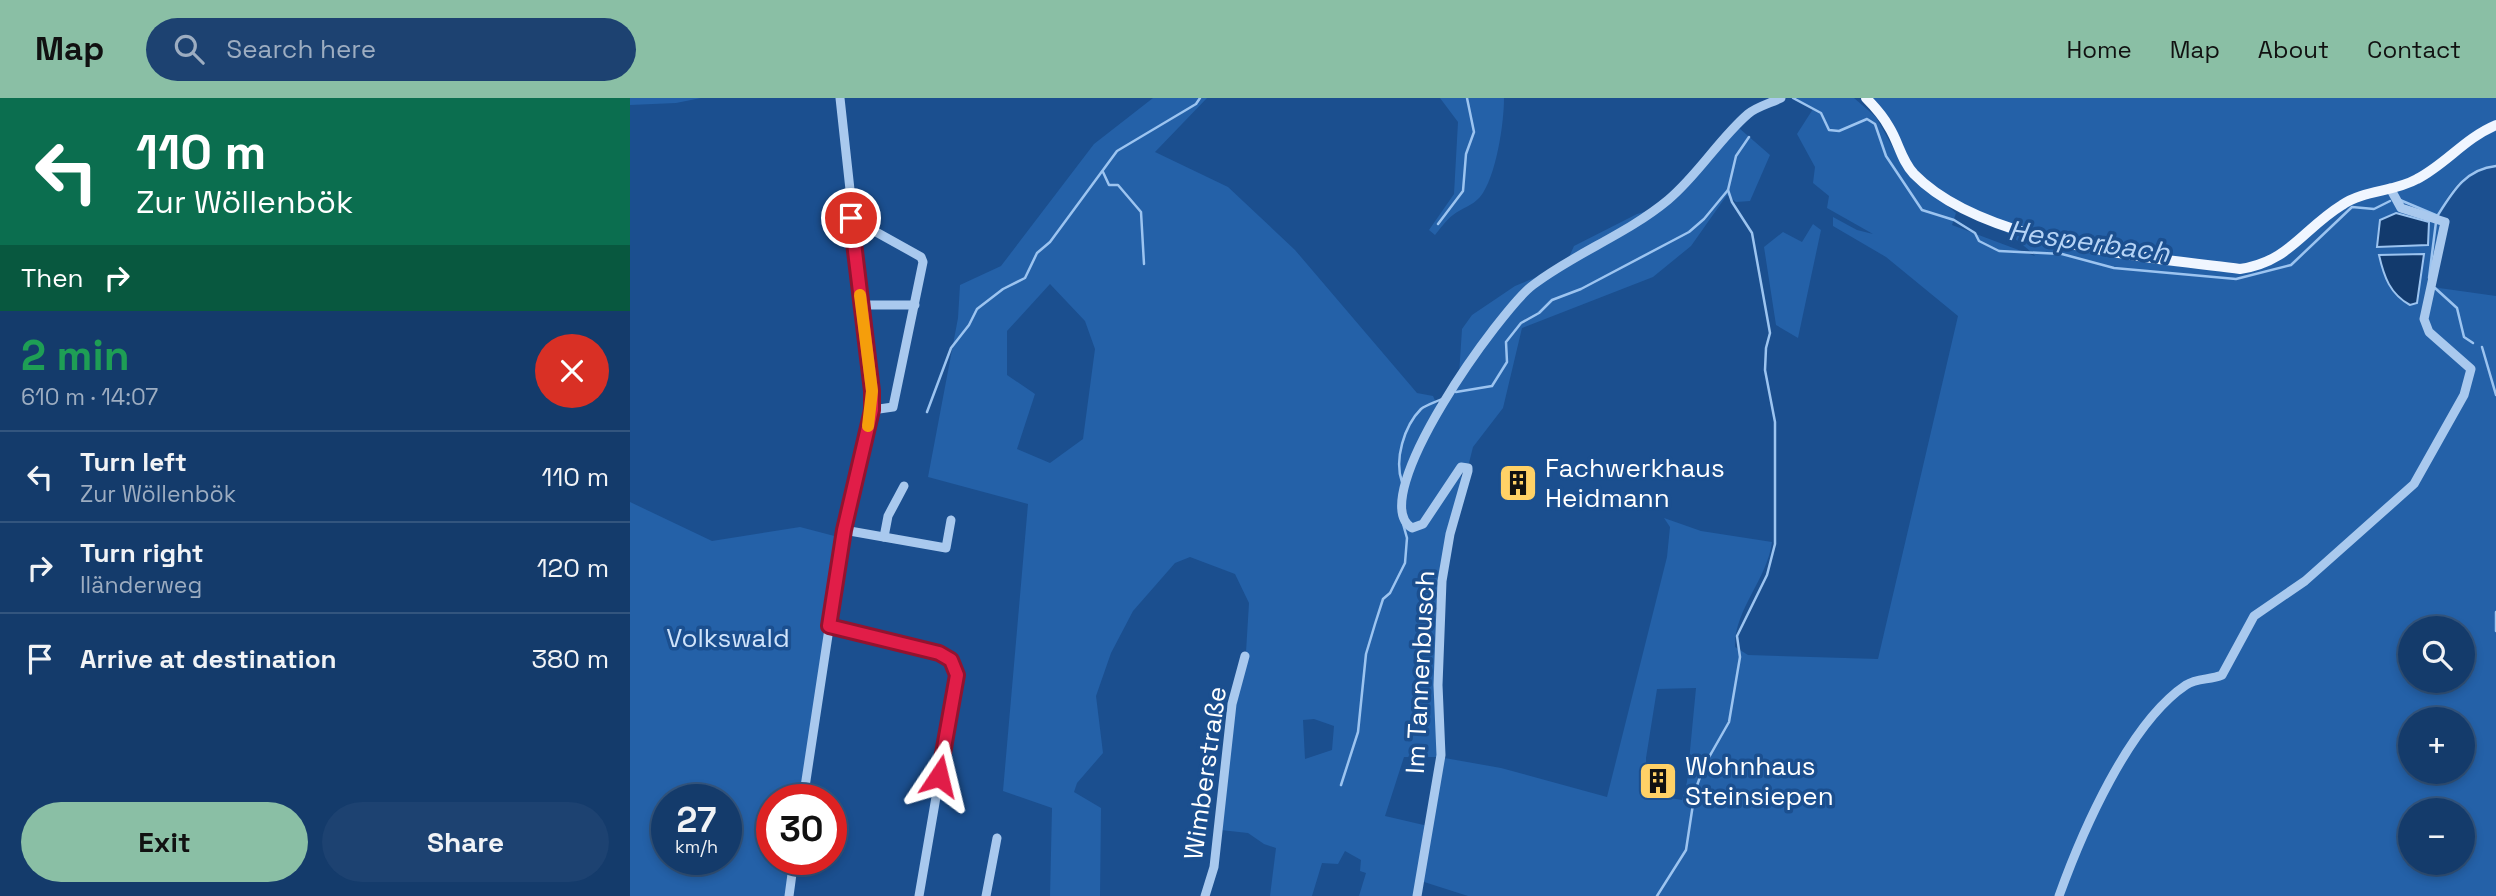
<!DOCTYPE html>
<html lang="en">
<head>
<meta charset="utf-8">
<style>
	:root { --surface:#143b6b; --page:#1d4271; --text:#f1f3f6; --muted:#9dadc1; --line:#33557e; --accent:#8abfa5 }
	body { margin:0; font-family:"Space Grotesk",sans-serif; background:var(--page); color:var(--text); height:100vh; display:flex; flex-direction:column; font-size:26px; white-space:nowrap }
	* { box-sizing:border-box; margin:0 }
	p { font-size:23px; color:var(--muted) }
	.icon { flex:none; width:38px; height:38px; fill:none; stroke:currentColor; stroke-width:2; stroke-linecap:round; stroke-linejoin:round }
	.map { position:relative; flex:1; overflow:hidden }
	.panel { display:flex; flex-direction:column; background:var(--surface); width:630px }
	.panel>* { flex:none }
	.guide { background:#0b6e4f; color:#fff; overflow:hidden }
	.fabs { position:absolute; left:1768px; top:518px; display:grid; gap:14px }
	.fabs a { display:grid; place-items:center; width:77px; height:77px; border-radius:50%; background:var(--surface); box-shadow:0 4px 10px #0003,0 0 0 2px var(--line); font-size:35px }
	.speed { position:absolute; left:21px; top:686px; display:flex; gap:14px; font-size:35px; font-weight:700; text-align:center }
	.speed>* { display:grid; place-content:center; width:91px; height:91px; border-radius:50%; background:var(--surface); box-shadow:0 4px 10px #0003,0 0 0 2px var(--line); line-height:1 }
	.speed small { font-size:18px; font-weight:400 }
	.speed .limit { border:10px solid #d22; background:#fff; color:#111 }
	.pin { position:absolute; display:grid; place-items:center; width:60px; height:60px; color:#fff; margin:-30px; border:4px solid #fff; border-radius:50%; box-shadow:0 2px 7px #0007 }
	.me { position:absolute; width:77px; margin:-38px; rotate:10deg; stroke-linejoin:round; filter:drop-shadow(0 0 5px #0008) }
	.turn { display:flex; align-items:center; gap:24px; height:147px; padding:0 21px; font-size:32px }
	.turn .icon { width:91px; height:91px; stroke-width:2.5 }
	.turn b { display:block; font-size:49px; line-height:60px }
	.then { display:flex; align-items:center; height:66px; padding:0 21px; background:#0003; gap:14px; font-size:26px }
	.round { display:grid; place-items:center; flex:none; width:74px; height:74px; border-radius:37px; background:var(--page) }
	.overview { display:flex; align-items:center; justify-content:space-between; height:119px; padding:0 21px }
	h1 { font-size:42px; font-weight:800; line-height:52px; color:#1e9e55 }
	.button { display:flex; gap:14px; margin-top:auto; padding:14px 21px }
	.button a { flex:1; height:80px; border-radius:42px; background:var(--accent); color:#111; font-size:28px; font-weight:800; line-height:80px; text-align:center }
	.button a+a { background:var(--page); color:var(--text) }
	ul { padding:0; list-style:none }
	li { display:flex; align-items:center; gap:21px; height:91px; padding:0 21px; border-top:2px solid var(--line) }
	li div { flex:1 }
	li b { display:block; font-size:26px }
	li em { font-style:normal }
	header { display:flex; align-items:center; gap:42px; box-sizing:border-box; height:98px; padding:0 35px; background:var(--accent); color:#111 }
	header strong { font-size:33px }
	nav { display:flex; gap:38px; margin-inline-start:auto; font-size:24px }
	.search { width:490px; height:63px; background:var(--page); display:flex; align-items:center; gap:18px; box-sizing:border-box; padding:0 24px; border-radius:38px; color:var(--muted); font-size:26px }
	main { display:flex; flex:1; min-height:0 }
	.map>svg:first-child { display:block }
	.green { fill:#2461a8; fill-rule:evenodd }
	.water { fill:#123a6d; stroke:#9cc4f0; stroke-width:2 }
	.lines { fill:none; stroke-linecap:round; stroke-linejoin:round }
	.stream { stroke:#9cc4f0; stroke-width:2.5 }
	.minor { stroke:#a9c9ee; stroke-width:9 }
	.major { stroke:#f0f6ff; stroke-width:10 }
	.route-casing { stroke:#92132f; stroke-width:18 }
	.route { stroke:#e11d48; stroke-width:12 }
	.slow { stroke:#f59e0b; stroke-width:12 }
	.labels { text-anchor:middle; stroke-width:7; stroke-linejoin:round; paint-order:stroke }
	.poi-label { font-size:26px; fill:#fff; stroke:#1b4f8f; text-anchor:start }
	.park-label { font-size:26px; fill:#cfe3fa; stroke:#1b4f8f }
	.street-label { font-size:26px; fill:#fff; stroke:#1b4f8f }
	.water-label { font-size:28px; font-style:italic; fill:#b5d3f5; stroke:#1b4f8f }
</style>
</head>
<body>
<header>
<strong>Map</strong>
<div class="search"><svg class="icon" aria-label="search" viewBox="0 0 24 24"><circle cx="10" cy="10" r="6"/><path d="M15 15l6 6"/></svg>Search here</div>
<nav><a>Home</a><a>Map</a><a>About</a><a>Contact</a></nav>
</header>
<main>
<section class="panel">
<div class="guide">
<div class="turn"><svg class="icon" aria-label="left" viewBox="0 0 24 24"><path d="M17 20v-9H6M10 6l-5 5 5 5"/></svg><div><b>110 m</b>Zur Wöllenbök</div></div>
<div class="then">Then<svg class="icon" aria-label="right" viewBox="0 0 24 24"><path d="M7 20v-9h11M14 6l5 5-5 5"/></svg></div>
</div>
<div class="overview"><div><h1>2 min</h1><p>610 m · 14:07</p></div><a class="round" style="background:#d93025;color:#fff"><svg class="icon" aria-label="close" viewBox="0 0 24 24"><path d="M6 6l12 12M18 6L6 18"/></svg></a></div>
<ul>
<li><svg class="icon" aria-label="left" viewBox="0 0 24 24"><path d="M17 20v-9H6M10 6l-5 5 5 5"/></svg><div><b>Turn left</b><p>Zur Wöllenbök</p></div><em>110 m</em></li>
<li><svg class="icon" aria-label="right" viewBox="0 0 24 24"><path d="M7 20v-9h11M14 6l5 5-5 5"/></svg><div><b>Turn right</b><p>Iländerweg</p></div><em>120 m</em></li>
<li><svg class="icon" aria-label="arrive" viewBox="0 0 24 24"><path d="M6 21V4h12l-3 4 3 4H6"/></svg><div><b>Arrive at destination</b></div><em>380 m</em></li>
</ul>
<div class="button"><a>Exit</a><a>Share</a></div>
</section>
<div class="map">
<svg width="1866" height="798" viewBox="0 0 1866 798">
	<rect width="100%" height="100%" fill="#1b4f8f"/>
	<g class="green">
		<polygon points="0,0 71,0 46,5 0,7"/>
		<path d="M523 0H577L525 54 598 89 665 152 787 295 803 298 809 311C787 343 760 389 775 429L788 432 827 376 832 379 810 474 806 511 809 659 871 670 977 699 1037 459 1040 429 1034 420 1071 433 1142 444C1137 482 1104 512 1105 549L1118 557 1248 561 1328 218 1256 159 1203 128V119L1227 132 1243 136 1197 110 1199 98 1183 85 1185 69 1167 36 1183 11 1165 0H1224L1246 19 1277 75 1326 115 1322 127 1405 158C1375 127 1321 106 1288 73 1267 52 1264 21 1242 0H1866V28L1829 47 1791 78C1819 68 1837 41 1866 30V67C1835 70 1817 95 1806 122L1814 125 1794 221 1799 235 1818 251C1793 221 1793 230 1802 189L1866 198V798H838L791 783 788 798H729L736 775 730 773 731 762 715 753 708 766 692 765 682 798H640L646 750 634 746 618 735 591 732 605 608 616 554 619 505 605 476 560 459 545 465 503 513 481 555 466 598 473 655 447 685 444 694 471 710 470 798H420L422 710 373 693 398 406 298 379 328 220 330 187 371 168 464 46ZM420 186 455 223 465 251 453 341 420 365 387 351 405 296 377 277V233ZM1780 530H1832V583H1780ZM1066 590 1057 684 1052 702 1017 696 1016 660 1027 591ZM684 621 704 628 702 652 675 661 673 622ZM1780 621H1832V674H1780ZM774 659H808L798 728 755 718ZM1780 712H1832V765H1780Z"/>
		<path d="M810 0H874C874 26 866 79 850 99 842 108 832 110 823 117 816 122 810 131 805 137L799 132 824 96 828 24Z"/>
		<polygon points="1109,30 1140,57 1120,103 1106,104 1097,97 1061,148 1023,179 892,230 873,310 843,349 839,365 830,367 788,428 778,423 774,395 785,358 829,277 832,231 842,217 885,188 921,173 939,159 944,148 1007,116 1038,107"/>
		<polygon points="1183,126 1191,132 1168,240 1146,227 1134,149 1153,134 1172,144"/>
		<path d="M0 404 82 443 170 429 212 440 172 702H142V761H164L158 798H0ZM37 702H96V761H37Z"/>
	</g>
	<g class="water">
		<polygon points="1766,115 1799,124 1798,147 1747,149 1750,122"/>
		<path d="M1794 156 1787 205 1780 207C1760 196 1754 179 1749 157Z"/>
	</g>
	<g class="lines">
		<g class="stream">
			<polyline points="1163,0 1191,15 1199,32 1209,33 1237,21 1245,26 1256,58 1292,112 1324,122 1345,135 1349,143 1369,153 1432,156 1484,170 1606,181 1661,167 1722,109 1744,111 1760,103"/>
			<polyline points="473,74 479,87 488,87 511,114 514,166"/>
			<polyline points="1770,102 1808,118"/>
			<path d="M1808 117C1823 93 1836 71 1866 68"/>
			<polyline points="808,126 833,93 836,56 844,34 837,0"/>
			<polyline points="1799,180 1806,124"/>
			<polyline points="1805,190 1827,210 1834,239 1843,245"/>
			<polyline points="1852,249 1866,297"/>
			<polyline points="826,294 862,288 877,264 876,244 891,225 909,215 922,202 951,191 1059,134 1074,121 1098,92 1106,58 1119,39"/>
			<polyline points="297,314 321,250 339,227 347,211 373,191 395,180 407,155 420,144 487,53 566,6 570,0"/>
			<path d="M772 384C764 362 774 328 791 311 796 307 806 304 812 301"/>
			<polyline points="1866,514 1866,533"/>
			<polyline points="711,687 728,634 736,556 745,526 753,501 760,495 775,465 777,440 770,415"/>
			<polyline points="1027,798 1056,752 1065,693 1074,668 1099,624 1110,559 1107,538 1137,477 1145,446 1145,324 1135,272 1136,250 1140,235 1122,135 1102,104 1098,92"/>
		</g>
		<g class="minor">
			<polyline points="221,120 291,159 293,164 263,309 242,312"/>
			<polyline points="231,207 285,207"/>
			<polyline points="214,432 316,450 321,422"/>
			<polyline points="254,439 258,418 274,388"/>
			<polyline points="199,528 309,555 325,568 327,577 289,798"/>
			<polyline points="173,702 214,432 242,312 242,293 210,0"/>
			<polyline points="159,798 164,761"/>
			<polyline points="356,798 367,740"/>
			<polyline points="575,798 584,769 602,606 615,558"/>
			<path d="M787 798 811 657 808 587 812 483 820 436 838 373V370L831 369 793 426 782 430C733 401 872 210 903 187 945 155 997 136 1038 102 1068 77 1089 41 1118 16 1126 9 1141 5 1151 0"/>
			<path d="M1429 798C1452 734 1499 625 1556 587 1567 580 1580 582 1592 577L1624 518 1675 483 1784 386 1834 297 1841 271 1799 234 1794 221 1815 124 1771 110 1760 90"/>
		</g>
		<path class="major" d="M1236 0C1244 8 1253 18 1259 29 1269 45 1271 62 1284 76 1352 146 1515 159 1610 171 1659 164 1673 131 1712 107 1734 92 1764 94 1787 81 1816 66 1835 40 1866 27"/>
	</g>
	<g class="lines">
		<g class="route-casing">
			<polyline id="route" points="221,120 242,293 242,312 214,432 199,528 309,555 321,562 327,577 309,678"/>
		</g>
		<use href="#route" class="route"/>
		<polyline class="slow" points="230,197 242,293 238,328"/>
	</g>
	<defs>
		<g id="building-square" transform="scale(2.0125)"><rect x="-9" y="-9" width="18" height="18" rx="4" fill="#ffd166" stroke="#1b4f8f"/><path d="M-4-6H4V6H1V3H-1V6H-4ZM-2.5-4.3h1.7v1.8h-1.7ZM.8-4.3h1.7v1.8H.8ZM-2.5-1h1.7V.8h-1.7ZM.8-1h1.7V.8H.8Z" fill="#111"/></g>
	</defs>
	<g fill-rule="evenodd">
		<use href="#building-square" x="888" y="385"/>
		<use href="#building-square" x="1028" y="683"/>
	</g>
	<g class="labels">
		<g class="poi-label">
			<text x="915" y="379">Fachwerkhaus<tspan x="915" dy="30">Heidmann</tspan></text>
			<text x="1055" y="677">Wohnhaus<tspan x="1055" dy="30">Steinsiepen</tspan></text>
		</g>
		<g class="park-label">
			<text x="98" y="549">Volkswald</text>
		</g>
		<g class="street-label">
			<text transform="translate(790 574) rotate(-87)" y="9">Im Tannenbusch</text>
			<text transform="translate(575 675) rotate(-82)" y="9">Wimberstraße</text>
		</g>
		<g class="water-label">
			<text transform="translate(1459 143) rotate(8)" y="10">Hesperbach</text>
		</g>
	</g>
</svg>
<div class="fabs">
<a><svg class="icon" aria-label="search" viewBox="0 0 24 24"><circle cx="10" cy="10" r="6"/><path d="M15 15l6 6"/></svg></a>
<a>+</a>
<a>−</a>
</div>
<div class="speed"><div>27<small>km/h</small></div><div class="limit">30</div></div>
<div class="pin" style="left:221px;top:120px;background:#d93025"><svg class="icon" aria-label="arrive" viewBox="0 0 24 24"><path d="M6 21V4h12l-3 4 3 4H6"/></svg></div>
<svg class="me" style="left:309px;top:678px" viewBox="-20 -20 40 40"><path d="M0-17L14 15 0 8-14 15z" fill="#e11d48" stroke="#fff" stroke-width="4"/></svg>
</div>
</main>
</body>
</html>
